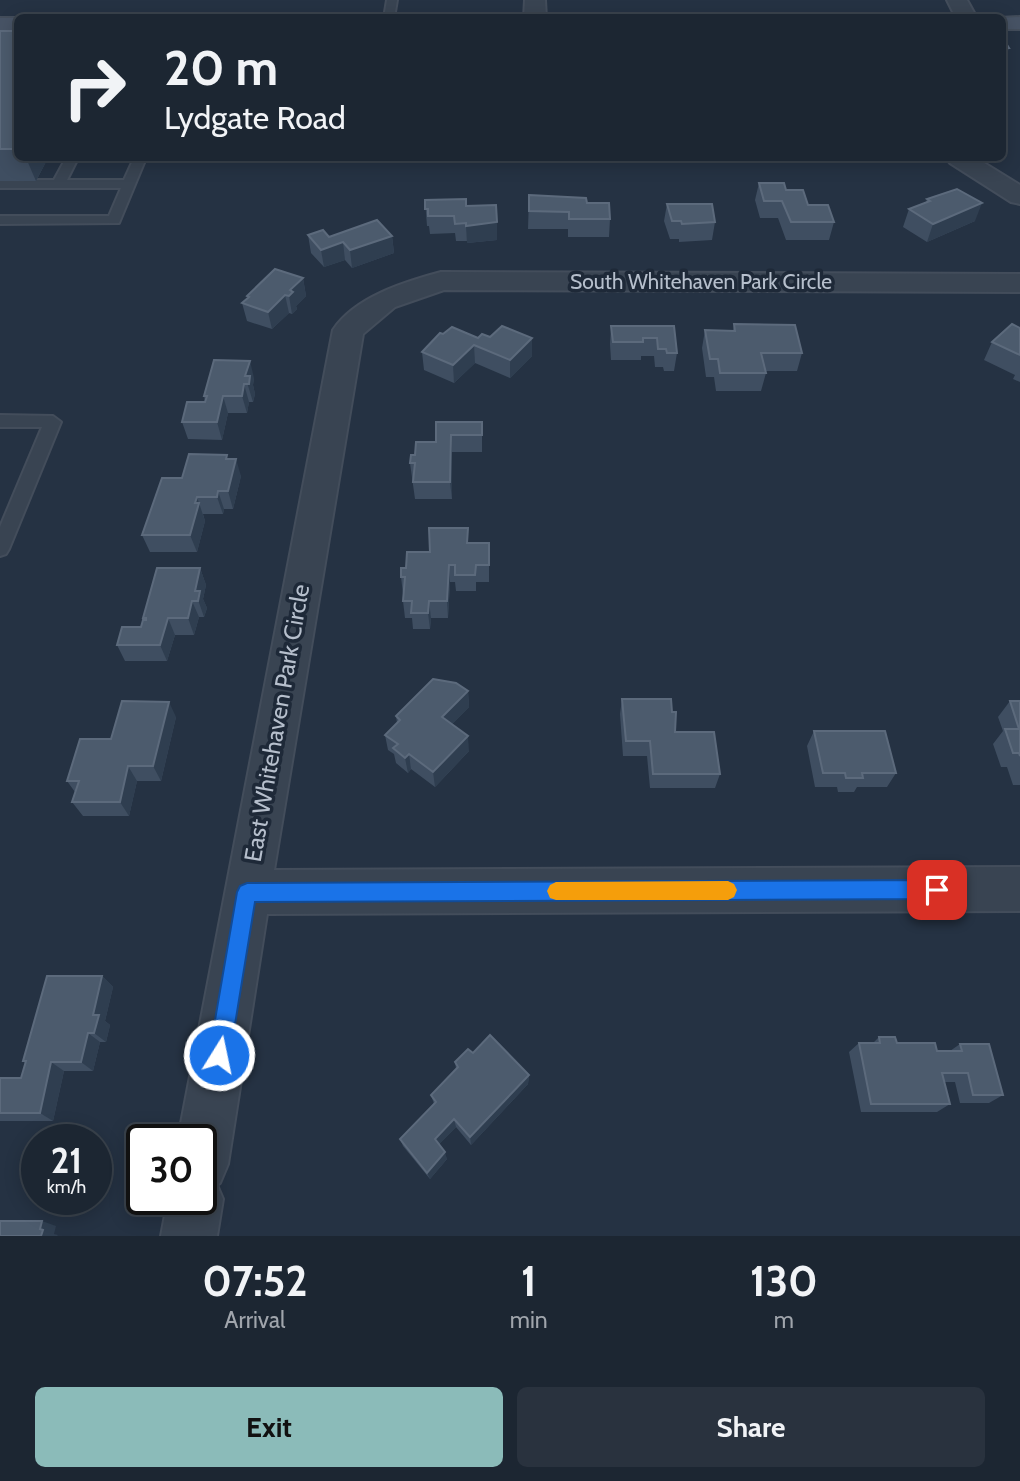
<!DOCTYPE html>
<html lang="en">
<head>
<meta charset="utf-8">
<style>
	:root { --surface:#1c2632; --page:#29323e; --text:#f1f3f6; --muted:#a0a5ac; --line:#3a434d; --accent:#8bbbb9 }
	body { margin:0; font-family:Cabin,sans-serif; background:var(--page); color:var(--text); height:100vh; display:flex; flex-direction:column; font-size:26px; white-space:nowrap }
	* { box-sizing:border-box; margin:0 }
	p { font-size:23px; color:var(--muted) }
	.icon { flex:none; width:38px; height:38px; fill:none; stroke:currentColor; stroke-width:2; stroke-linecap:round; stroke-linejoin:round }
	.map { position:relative; height:1236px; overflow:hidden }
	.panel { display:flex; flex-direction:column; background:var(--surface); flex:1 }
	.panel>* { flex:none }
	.guide { position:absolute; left:14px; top:14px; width:992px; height:147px; border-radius:10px; box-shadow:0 4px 18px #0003,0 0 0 2px var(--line); background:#1c2632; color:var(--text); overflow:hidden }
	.speed { position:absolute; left:21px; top:1124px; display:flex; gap:14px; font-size:35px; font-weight:700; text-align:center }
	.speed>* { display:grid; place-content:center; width:91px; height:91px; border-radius:50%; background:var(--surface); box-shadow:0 4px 18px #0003,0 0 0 2px var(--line); line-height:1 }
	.speed small { font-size:18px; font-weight:400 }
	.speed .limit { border:4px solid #111; border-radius:10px; background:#fff; color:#111 }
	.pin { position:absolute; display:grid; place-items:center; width:60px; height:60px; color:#fff; margin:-30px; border-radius:14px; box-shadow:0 4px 10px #0006 }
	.me { position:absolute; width:77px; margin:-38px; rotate:10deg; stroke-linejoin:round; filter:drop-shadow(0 0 5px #0008) }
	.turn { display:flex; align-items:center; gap:24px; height:147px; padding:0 35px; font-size:32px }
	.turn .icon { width:91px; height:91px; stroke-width:2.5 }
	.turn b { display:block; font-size:49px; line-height:60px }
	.eta { display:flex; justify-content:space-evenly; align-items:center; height:119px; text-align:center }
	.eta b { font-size:42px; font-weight:800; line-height:49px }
	.action { display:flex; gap:14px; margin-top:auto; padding:14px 35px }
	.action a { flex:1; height:80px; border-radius:10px; background:var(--accent); color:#111; font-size:28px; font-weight:800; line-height:80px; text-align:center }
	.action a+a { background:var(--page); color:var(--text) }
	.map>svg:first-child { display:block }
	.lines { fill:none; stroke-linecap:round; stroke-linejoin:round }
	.service-casing { stroke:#434d5b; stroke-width:4 }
	.minor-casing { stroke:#434d5b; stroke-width:4 }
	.secondary-casing { stroke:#434d5b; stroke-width:4 }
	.service { fill:#394452; fill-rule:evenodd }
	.minor { fill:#394452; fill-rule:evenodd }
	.secondary { fill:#475365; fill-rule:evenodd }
	.wall { fill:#3f4e61 }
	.shaded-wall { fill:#2f3e50 }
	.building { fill:#4c5b6d; stroke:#5c6a7c; stroke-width:2 }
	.route { fill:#1a73e8; stroke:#114b97; stroke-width:2 }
	.slow { fill:#f59e0b }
	.labels { text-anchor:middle; stroke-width:7; stroke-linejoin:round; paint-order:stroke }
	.far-street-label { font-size:21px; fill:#b6bfcc; stroke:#1e2938 }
	.street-label { font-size:24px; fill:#b6bfcc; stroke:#1e2938 }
</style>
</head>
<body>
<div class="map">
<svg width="1020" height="1236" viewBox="0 0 1020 1236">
	<rect width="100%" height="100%" fill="#253243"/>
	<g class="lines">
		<g class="service-casing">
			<g id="service">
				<polygon points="387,0 397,0 394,18 384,18"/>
				<polygon points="66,158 78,158 67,180 124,180 134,158 146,158 119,223 0,224 0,216 109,216 121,188 0,188 0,180 54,180"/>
				<polygon points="0,415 53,416 61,422 9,549 6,554 0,556 0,527 42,427 0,427"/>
			</g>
		</g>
		<g class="minor-casing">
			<g id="minor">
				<polygon points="525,0 545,0 546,18 524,18"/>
				<polygon points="947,0 967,0 977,18 956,18"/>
				<polygon points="946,158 976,158 1020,185 1020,204 1011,202 950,163"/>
				<path d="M441 272 1020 274V292L444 290 395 307 363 334 274 870 1020 867V911L267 914 228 1164 220 1183 217 1185 223 1199 217 1236H161L168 1199H201V1139H178L333 330C355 297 404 282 441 272Z"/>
			</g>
		</g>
		<g class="secondary-casing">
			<g id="secondary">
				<polygon points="1020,17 1020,29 1003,29 1003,18 999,18"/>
				<rect x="0" y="18" width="18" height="12"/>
			</g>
		</g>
		<use href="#service" class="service"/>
		<use href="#minor" class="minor"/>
		<use href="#secondary" class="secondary"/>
	</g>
	<g class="wall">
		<polygon points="0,31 18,31 18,158 48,158 36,181 0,181"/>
		<polygon points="1003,40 1009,48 1003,65"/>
		<polygon points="856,158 889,158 888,160 861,163"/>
		<polygon points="759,183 786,190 834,222 829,240 786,240 778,218 760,218 755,200"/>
		<polygon points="529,195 587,203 610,219 609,237 568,237 568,229 528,229"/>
		<polygon points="927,199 975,221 927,242 903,227 909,209 926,202"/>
		<polygon points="425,200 466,206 497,240 467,243 467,241 456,241 455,233 430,234 429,226 427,226"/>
		<polygon points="667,204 715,222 712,240 679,242 679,239 670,239 664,221"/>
		<polygon points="308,235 329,237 392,236 394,253 352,268 345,260 324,267 311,253"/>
		<polygon points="303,278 306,296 296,306 297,309 292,314 289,313 272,329 247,321 242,303 248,298 247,296"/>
		<polygon points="734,324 802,353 797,371 765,371 766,373 761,391 716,391 714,377 706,377 702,348 705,330 733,331"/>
		<polygon points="611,326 674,326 677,353 674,371 664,371 663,367 655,367 654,356 641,356 641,360 611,360 610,344"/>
		<polygon points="1020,328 1020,382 1013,379 1015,375 984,360 992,342"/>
		<polygon points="443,334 478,338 532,356 510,378 475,363 454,383 424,370 422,352"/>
		<polygon points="254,378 253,385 255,394 253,402 249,402 247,413 228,413 222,440 188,439 182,422 205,402 204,396"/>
		<polygon points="436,422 482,422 482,452 452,452 452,499 415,499 410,463 415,455 436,442"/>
		<polygon points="228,459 241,476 233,509 224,509 223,514 203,514 205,521 197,552 150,552 142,535 182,478"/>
		<polygon points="469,543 489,560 489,582 476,582 476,591 456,591 455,582 450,582 448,618 431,618 430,629 413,629 412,618 405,618 403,601 403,594 401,577 406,568 430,552"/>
		<polygon points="200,568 206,585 203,599 207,608 204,617 199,617 194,635 175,635 167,661 125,661 117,645 141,627 144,620 143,618"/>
		<polygon points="468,691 469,707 452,724 469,751 435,787 411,769 408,773 396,763 394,754 388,750 385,735 397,723 396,716"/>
		<polygon points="622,699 675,732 720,774 715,788 650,788 647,756 623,756 620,714"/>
		<polygon points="1010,701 1020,701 1020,785 1013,785 1007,767 1001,767 993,744 1003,731 998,717"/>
		<polygon points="176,717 161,781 137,781 129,816 83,816 72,802 75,792 67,781 111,739"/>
		<polygon points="814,731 896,773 887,787 857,787 854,792 838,792 837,787 815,787 807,746"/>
		<polygon points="102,976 113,987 105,1021 110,1025 106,1042 100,1042 93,1071 64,1071 53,1121 0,1121 0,1078 21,1078 25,1063 23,1061"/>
		<polygon points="879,1037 897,1043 937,1051 950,1051 960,1044 1003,1095 989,1103 960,1103 955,1082 944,1082 950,1104 937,1112 861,1112 849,1052 859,1043 873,1043"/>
		<polygon points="473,1053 529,1075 528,1084 471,1145 456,1127 439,1144 447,1159 430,1179 403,1146 400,1139 434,1104 431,1095 456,1069 455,1062"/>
	</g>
	<g class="shaded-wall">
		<polygon points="26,158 48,158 36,181"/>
		<polygon points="863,158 889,158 888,160 861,163"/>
		<polygon points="982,203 975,221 927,242 933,224"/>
		<polygon points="497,222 497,240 467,243 466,226"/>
		<polygon points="392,236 394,253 352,268 350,250"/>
		<polygon points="343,242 345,260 324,267 321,250"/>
		<polygon points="303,278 306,296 296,306 297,309 292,314 289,296 290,290"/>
		<polygon points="285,295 289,313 272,329 268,312"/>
		<polygon points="532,338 532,356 510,378 510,360"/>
		<polygon points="474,345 475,363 454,383 453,365"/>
		<polygon points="250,361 254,378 253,385 255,394 253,402 245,376"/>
		<polygon points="244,384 249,402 247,413 242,396"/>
		<polygon points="223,396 228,413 222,440 217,422"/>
		<polygon points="451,435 452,452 452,499 450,482"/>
		<polygon points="236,459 241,476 233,509 228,491"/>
		<polygon points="218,491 224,509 223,514 217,497"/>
		<polygon points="197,497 205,521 197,552 190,535 195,503"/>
		<polygon points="449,565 450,582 448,618 447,601"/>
		<polygon points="200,568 206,585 203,599 207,608 204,617 195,591"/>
		<polygon points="192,601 199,617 194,635 188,618"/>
		<polygon points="429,601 431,618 430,629 428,613"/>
		<polygon points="168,618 175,635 167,661 160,645"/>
		<polygon points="468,691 469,707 444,732 442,717"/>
		<polygon points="169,702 176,717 161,781 153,766"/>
		<polygon points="468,736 469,751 435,787 433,772"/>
		<polygon points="409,754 411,769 408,773 405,758"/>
		<polygon points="128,766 137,781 129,816 120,802"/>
		<polygon points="102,976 113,987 105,1021 110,1025 106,1042 94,1033 93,1015"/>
		<polygon points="88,1033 100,1042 93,1071 81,1062"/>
		<polygon points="51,1062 64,1071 53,1121 40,1113"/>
		<polygon points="529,1075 528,1084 471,1145 470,1137"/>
		<polygon points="454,1119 456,1127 437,1146 435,1139"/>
		<polygon points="445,1152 447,1159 430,1179 427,1173"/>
		<polygon points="42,1221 56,1226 54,1234 58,1235 57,1236 41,1236 40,1229"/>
	</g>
	<g class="building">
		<rect x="0" y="31" width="18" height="118"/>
		<polygon points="1003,40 1004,40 1009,48 1003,48"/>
		<polygon points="759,183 784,183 786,190 803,190 808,205 828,205 834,222 791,222 782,201 764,201"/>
		<polygon points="957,189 982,203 933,224 909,209 930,201 927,199"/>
		<polygon points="529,195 586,198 587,203 609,203 610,219 569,219 569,212 529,211"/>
		<polygon points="466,199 466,206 496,205 497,222 466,226 466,223 455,224 454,216 428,216 428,209 425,209 425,200"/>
		<polygon points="667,204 712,204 715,222 682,224 681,221 672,221"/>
		<polygon points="377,220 392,236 350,250 343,242 321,250 308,235 323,230 329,237"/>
		<polygon points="275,269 303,278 290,290 293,292 289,296 285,295 268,312 242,303 249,297 247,296"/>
		<polygon points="734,324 795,325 802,353 761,353 766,373 720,373 718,359 710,359 705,330 735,331"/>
		<polygon points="1012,324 1020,328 1020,355 992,342"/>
		<polygon points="502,326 532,338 510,360 474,345 453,365 422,352 440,333 443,334 452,327 478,338 482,334 490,337"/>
		<polygon points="611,326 674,326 677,353 667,353 666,349 658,349 657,338 643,338 643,342 613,342"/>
		<polygon points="214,360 250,361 245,376 250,376 249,384 244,384 242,396 223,396 217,422 182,422 187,402 205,402 207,396 204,396"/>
		<polygon points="436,422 482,422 482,435 451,435 450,482 413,482 415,463 410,463 411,455 415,455 416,442 436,442"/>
		<polygon points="189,454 227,455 226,459 236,459 228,491 218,491 217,497 197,497 195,503 199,503 190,535 142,535 162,478 182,478"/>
		<polygon points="429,528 468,528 467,543 489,543 489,565 476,565 475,575 455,575 455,565 449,565 447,601 429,601 428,613 411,613 412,601 403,601 405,577 401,577 401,568 406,568 407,552 430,552"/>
		<polygon points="157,568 200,568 195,591 200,591 198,601 192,601 188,618 168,618 160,645 117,645 122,627 141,627 143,620 146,620 146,618 143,618"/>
		<polygon points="433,679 456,683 468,691 442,717 468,736 433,772 409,754 405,758 393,748 398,744 385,735 400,720 396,716"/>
		<polygon points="622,699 671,699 672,712 676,712 675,732 714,732 720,774 653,774 650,741 626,741"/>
		<polygon points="122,701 169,702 153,766 128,766 120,802 72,802 79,781 67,781 80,739 111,739"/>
		<polygon points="1010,701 1020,701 1020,756 1019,753 1013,753 1005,729 1019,729"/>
		<polygon points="814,731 885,731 896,773 862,773 863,778 846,778 845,773 823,773"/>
		<polygon points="47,976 102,976 93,1015 99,1015 94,1033 88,1033 81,1062 51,1062 40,1113 0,1113 0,1078 21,1078 26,1061 23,1061"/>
		<polygon points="490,1035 529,1075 470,1137 454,1119 435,1139 445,1152 427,1173 400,1139 436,1102 431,1095 458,1067 455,1062 468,1049 473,1053"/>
		<polygon points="879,1037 895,1037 897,1043 935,1043 937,1051 962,1051 960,1044 989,1044 1003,1095 973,1095 968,1073 942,1073 950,1104 871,1104 859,1043 880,1043"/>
		<polygon points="0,1221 42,1221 40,1229 43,1230 41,1236 0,1236"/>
	</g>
	<polygon class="route" points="937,880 944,883 947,890 944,896 937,899 255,902 230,1055 227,1063 219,1066 212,1063 209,1055 237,892 240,886 247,883"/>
	<polygon class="slow" points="728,881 734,884 737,890 734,897 728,900 556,900 550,898 547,891 550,885 556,882"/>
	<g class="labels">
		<g class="far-street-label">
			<text x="701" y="289">South Whitehaven Park Circle</text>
		</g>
		<g class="street-label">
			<text transform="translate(277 723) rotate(-80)" y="8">East Whitehaven Park Circle</text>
		</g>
	</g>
</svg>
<div class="speed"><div>21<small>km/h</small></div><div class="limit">30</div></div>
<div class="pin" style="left:937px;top:890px;background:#d93025"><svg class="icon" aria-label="arrive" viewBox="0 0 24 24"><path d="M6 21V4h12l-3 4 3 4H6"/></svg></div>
<svg class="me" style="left:219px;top:1055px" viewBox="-20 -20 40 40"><circle r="17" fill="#1a73e8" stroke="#fff" stroke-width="3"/><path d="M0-11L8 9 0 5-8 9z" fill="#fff"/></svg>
<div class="guide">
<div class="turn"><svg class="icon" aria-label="right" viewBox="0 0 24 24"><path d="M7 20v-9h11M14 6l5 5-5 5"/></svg><div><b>20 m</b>Lydgate Road</div></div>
</div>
</div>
<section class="panel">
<div class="eta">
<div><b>07:52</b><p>Arrival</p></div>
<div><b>1</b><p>min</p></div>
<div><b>130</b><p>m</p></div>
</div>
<div class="action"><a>Exit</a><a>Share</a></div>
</section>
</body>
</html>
